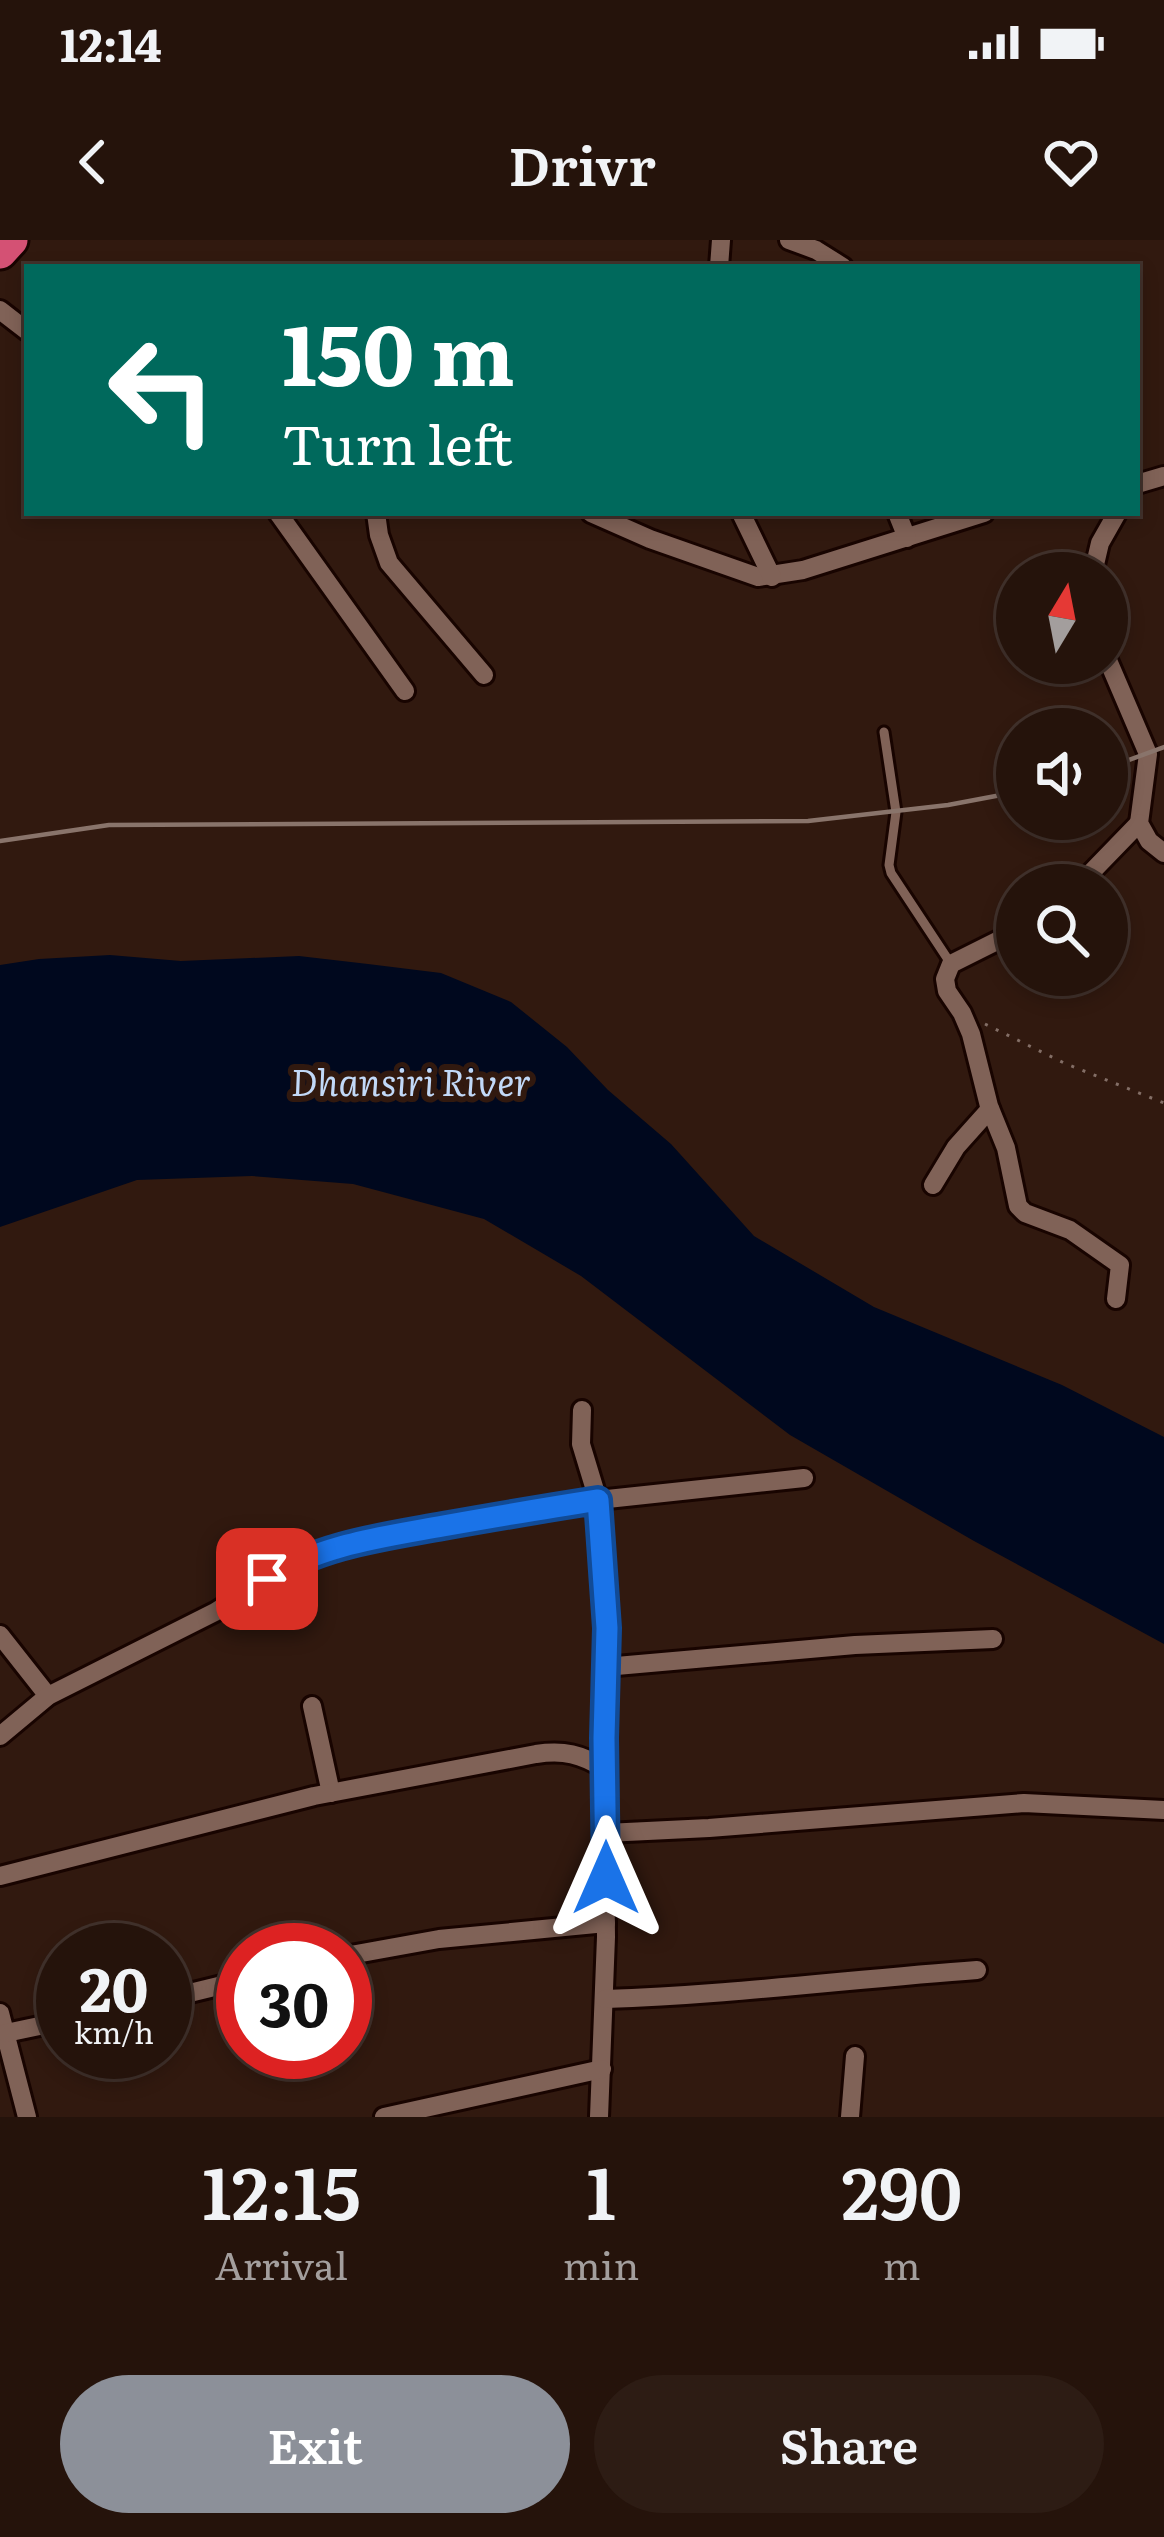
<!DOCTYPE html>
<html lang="en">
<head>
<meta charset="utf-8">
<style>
	:root { --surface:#25130b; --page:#2d1c14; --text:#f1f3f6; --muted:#a39e9d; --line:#42322c; --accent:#8c9099 }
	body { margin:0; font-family:Literata,serif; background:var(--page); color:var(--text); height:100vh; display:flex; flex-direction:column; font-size:45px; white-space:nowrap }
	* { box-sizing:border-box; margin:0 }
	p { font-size:39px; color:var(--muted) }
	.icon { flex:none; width:66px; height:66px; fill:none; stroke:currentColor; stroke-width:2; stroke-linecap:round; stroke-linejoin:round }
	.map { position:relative; height:1877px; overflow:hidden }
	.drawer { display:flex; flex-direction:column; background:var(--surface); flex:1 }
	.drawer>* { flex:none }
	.banner { position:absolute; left:24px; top:24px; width:1116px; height:252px; border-radius:0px; box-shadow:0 6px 18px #0003,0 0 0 3px var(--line); background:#00695c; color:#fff; overflow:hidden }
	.needle { width:78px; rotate:10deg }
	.buttons { position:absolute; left:996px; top:312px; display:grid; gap:24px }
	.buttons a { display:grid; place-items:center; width:132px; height:132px; border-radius:50%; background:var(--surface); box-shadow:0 6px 18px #0003,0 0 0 3px var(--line); font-size:60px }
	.speed { position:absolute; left:36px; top:1683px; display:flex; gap:24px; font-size:60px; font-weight:700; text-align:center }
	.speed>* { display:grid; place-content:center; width:156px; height:156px; border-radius:50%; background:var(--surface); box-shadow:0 6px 18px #0003,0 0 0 3px var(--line); line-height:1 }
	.speed small { font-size:30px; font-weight:400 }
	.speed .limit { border:18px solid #d22; background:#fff; color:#111 }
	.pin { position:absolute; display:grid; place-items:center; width:102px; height:102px; color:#fff; margin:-51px; border-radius:24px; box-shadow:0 6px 18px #0006 }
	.me { position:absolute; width:132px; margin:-66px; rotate:0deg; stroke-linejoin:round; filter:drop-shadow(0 0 9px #0008) }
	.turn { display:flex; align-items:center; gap:42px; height:252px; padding:0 60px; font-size:54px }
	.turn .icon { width:156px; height:156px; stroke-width:2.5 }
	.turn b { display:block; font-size:84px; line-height:102px }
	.eta { display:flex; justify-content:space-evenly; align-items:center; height:204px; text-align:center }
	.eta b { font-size:72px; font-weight:600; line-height:84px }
	.primary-button { display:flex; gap:24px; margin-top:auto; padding:24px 60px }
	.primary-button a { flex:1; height:138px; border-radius:72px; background:var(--accent); color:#fff; font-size:48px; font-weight:600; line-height:138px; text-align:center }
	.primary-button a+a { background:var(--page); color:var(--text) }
	.status { display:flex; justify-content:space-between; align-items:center; height:84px; padding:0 60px; background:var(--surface); direction:ltr }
	.status svg { height:33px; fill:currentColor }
	header { display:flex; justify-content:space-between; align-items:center; height:156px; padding:0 60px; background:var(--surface); font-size:54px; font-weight:600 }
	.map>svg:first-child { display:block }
	.water { fill:#00081e }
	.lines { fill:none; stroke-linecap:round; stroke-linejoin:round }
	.lane-casing { stroke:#180400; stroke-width:15 }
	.street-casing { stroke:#180400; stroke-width:24 }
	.highway-casing { stroke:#180400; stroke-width:39 }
	.path { stroke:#836e66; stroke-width:3; stroke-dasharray:3 9; stroke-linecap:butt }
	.lane { stroke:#806257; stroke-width:9 }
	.street { stroke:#806257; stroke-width:18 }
	.highway { stroke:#d45174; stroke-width:33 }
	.rail { stroke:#89746b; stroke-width:4.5 }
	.route-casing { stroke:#114b97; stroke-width:30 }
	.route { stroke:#1a73e8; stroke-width:21 }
	.labels { text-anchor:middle; stroke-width:12; stroke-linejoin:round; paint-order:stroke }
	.water-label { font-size:36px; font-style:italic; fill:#c2d9f8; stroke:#31190f }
</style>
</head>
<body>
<div class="status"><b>12:14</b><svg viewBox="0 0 49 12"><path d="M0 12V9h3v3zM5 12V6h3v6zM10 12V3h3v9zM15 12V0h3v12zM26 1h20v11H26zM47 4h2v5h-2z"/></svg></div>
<header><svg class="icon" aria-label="back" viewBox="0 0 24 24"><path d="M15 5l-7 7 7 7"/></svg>Drivr<svg class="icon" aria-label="heart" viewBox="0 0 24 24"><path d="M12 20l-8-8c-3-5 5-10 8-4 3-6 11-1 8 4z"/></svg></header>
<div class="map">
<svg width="1164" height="1877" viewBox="0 0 1164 1877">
	<rect width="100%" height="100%" fill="#31190f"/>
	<polygon class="water" points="110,715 181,721 299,716 368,724 441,733 511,762 567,807 608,850 671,904 754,996 874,1067 1062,1145 1164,1197 1164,1404 974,1301 790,1195 581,1036 484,979 353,944 252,936 137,940 0,987 0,725 39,719"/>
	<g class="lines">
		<g class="lane-casing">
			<polyline id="lane" points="884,492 896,572 889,625 891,633 951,724"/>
		</g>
		<g class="street-casing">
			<g id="street">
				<polyline points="789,0 816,10 843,27"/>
				<polyline points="719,27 721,0"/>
				<polyline points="0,70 27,91"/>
				<polyline points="1137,244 1164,236"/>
				<polyline points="278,273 405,451"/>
				<polyline points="376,273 379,295 389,323 484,435"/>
				<polyline points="591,273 650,299 758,337 803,330 984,273"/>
				<polyline points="741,273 772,337"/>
				<polyline points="897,273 907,298"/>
				<polyline points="1093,333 1100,303 1117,273"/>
				<polyline points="1107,418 1148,514 1139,583 1149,601 1164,613"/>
				<polyline points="1079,645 1139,583"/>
				<polyline points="1017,691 951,724 945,739 947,751 962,773 971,794 989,866 1006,908 1018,966 1025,973 1070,990 1120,1025 1116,1059"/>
				<polyline points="933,945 956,907 990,869"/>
				<polyline points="582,1170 581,1204 598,1260 607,1388 604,1499 606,1697 599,1877"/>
				<polyline points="0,1395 48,1456"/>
				<polyline points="605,1427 855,1405 993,1399"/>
				<polyline points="312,1466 331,1553"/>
				<polyline points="0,1496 48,1456 215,1372 292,1323 308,1315 417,1291 598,1260 804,1238"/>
				<polyline points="606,1593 709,1588 1024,1563 1164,1570"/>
				<path d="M0 1636 314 1556 536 1514C564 1510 581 1514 605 1529"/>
				<polyline points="345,1716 439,1699 606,1683"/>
				<polyline points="165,1759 243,1740"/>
				<path d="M605 1759C730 1755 853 1739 977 1730"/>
				<polyline points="0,1773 27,1877"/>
				<polyline points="6,1793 63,1781"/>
				<polyline points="384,1877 602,1829"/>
				<polyline points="850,1877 855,1816"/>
			</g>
		</g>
		<g class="highway-casing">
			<polyline id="highway" points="0,12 11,0"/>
		</g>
		<polyline class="path" points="985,784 1064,823 1164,863"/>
		<use href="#lane" class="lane"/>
		<use href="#street" class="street"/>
		<use href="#highway" class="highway"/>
		<g class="rail">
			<polyline points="1107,528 1164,507"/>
			<polyline points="0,601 109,585 808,581 948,565 1017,552"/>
		</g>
	</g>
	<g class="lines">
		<g class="route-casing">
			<path id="route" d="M267 1339C319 1305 383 1297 443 1286 494 1277 546 1268 598 1260L607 1388 604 1498 606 1638"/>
		</g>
		<use href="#route" class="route"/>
	</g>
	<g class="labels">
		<g class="water-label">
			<text x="411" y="856">Dhansiri River</text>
		</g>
	</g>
</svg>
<div class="buttons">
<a><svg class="needle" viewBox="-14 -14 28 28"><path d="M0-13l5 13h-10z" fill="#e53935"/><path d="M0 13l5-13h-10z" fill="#a39e9d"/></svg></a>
<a><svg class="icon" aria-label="sound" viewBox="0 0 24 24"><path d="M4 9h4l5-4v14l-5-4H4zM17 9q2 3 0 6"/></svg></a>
<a><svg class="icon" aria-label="search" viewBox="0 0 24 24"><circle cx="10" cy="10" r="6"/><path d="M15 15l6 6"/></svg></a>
</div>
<div class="speed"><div>20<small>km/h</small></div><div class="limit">30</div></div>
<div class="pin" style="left:267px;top:1339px;background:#d93025"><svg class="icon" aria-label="arrive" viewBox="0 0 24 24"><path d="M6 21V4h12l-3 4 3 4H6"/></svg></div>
<svg class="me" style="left:606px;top:1638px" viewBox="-20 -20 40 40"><path d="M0-17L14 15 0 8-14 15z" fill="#1a73e8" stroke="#fff" stroke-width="4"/></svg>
<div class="banner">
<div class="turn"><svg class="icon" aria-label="left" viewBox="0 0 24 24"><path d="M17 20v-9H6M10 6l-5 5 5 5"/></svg><div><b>150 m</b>Turn left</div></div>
</div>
</div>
<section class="drawer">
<div class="eta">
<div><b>12:15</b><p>Arrival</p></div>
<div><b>1</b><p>min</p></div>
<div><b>290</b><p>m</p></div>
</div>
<div class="primary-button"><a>Exit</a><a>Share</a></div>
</section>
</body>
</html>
